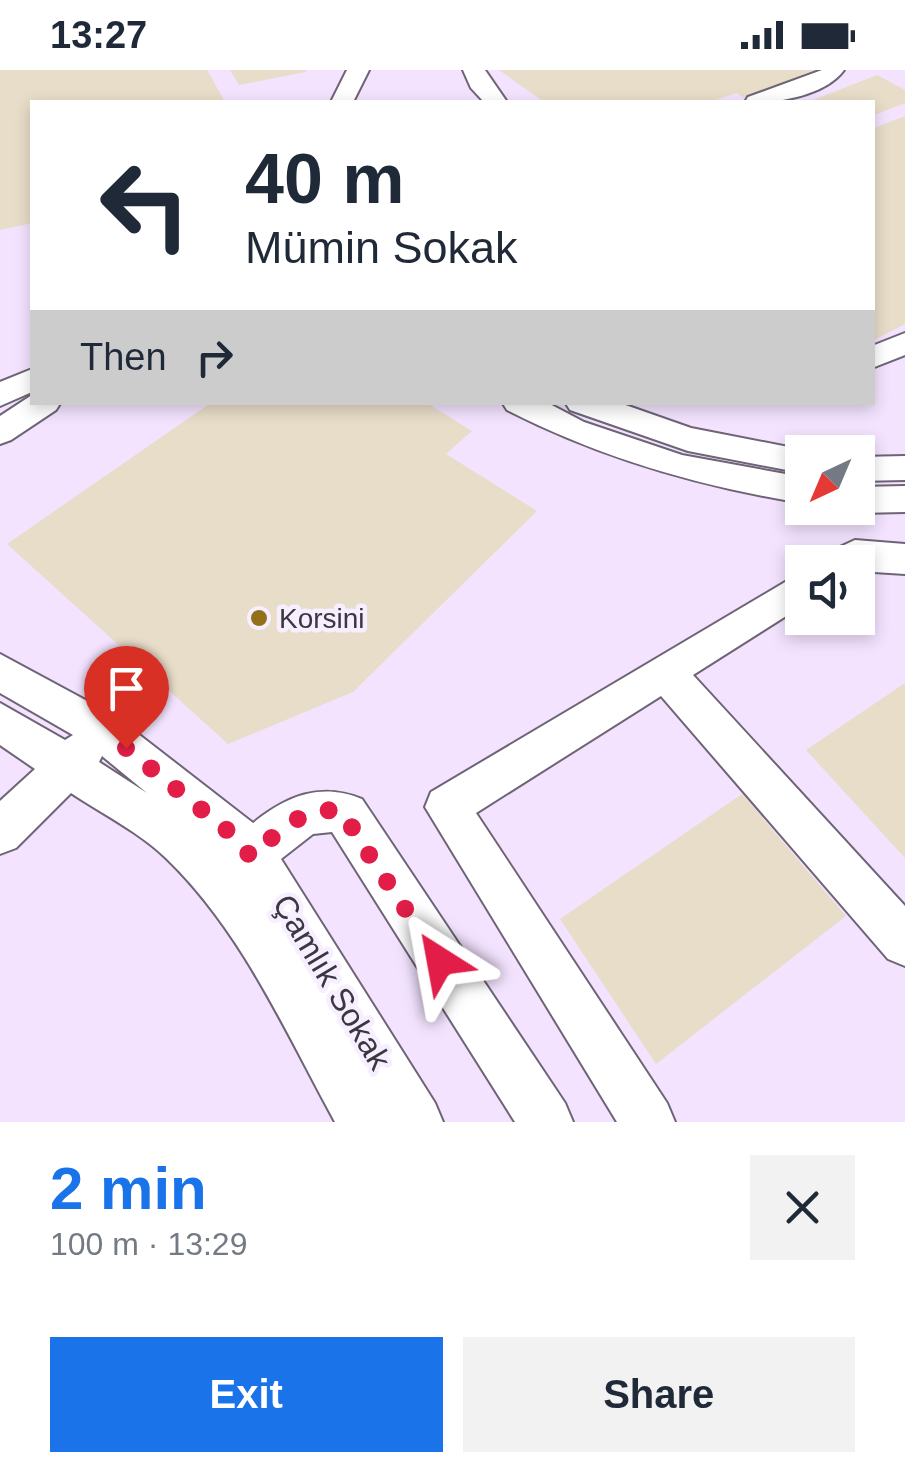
<!DOCTYPE html>
<html lang="en">
<head>
<meta charset="utf-8">
<style>
	:root { --surface:#fff; --page:#f2f2f3; --text:#1f2937; --muted:#747a83; --accent:#1a73e8 }
	body { margin:0; font-family:Arial,sans-serif; background:var(--page); color:var(--text); height:100vh; display:flex; flex-direction:column; font-size:38px; white-space:nowrap }
	* { box-sizing:border-box; margin:0 }
	p { font-size:32px; color:var(--muted) }
	.icon { flex:none; width:55px; height:55px; fill:none; stroke:currentColor; stroke-width:2; stroke-linecap:round; stroke-linejoin:round }
	.map { position:relative; height:1052px; overflow:hidden }
	.sheet { display:flex; flex-direction:column; background:var(--surface); flex:1 }
	.sheet>* { flex:none }
	.banner { position:absolute; left:30px; top:30px; width:845px; height:305px; border-radius:0px; box-shadow:0 5px 15px #0003; background:#fff; color:var(--text); overflow:hidden }
	.needle { width:65px; rotate:224deg }
	.fabs { position:absolute; left:785px; top:365px; display:grid; gap:20px }
	.fabs a { display:grid; place-items:center; width:90px; height:90px; border-radius:0px; background:var(--surface); box-shadow:0 5px 15px #0003; font-size:50px }
	.pin { position:absolute; display:grid; place-items:center; width:85px; height:85px; color:#fff; margin:-102px -42px; border-radius:50% 50% 50% 0; rotate:-45deg; box-shadow:0 0 10px #0007 }
	.pin .icon { rotate:45deg }
	.me { position:absolute; width:110px; margin:-55px; rotate:326deg; stroke-linejoin:round; filter:drop-shadow(0 0 8px #0008) }
	.turn { display:flex; align-items:center; gap:35px; height:210px; padding:0 50px; font-size:45px }
	.turn .icon { width:130px; height:130px; stroke-width:2.5 }
	.turn b { display:block; font-size:70px; line-height:85px }
	.then { display:flex; align-items:center; height:95px; padding:0 50px; background:#0003; gap:20px; font-size:38px }
	.round { display:grid; place-items:center; flex:none; width:105px; height:105px; border-radius:0px; background:var(--page) }
	.head { display:flex; align-items:center; justify-content:space-between; height:170px; padding:0 50px }
	h1 { font-size:60px; font-weight:800; line-height:75px; color:var(--accent) }
	.cta { display:flex; gap:20px; margin-top:auto; padding:20px 50px }
	.cta a { flex:1; height:115px; border-radius:0px; background:var(--accent); color:#fff; font-size:40px; font-weight:800; line-height:115px; text-align:center }
	.cta a+a { background:var(--page); color:var(--text) }
	.status { display:flex; justify-content:space-between; align-items:center; height:70px; padding:0 50px; background:var(--surface); direction:ltr }
	.status svg { height:28px; fill:currentColor }
	.map>svg:first-child { display:block }
	.built { fill:#f3e3ff; fill-rule:evenodd }
	.building { fill:#e8ddc8 }
	.lines { fill:none; stroke-linecap:round; stroke-linejoin:round }
	.minor-casing { stroke:#6e6476; stroke-width:4 }
	.minor { fill:#fff; fill-rule:evenodd }
	.route { stroke:#e11d48; stroke-width:18; stroke-dasharray:0 32.4 }
	.poi-dot { fill:#947119; stroke:#f7eeff; stroke-width:4 }
	.labels { text-anchor:middle; stroke-width:9; stroke-linejoin:round; paint-order:stroke }
	.poi-label { font-size:28px; fill:#3b373f; stroke:#f7eeff; text-anchor:start }
	.near-street-label { font-size:32px; fill:#3b373f; stroke:#f7eeff }
</style>
</head>
<body>
<div class="status"><b>13:27</b><svg viewBox="0 0 49 12"><path d="M0 12V9h3v3zM5 12V6h3v6zM10 12V3h3v9zM15 12V0h3v12zM26 1h20v11H26zM47 4h2v5h-2z"/></svg></div>
<div class="map">
<svg width="905" height="1052" viewBox="0 0 905 1052">
	<rect width="100%" height="100%" fill="#f7eeff"/>
	<path class="built" d="M0 0H905V1052H0ZM32 32H872V332H32ZM802 382H858V438H802ZM802 492H858V548H802Z"/>
	<g class="building">
		<polygon points="0,0 207,0 225,32 32,32 32,153 0,160"/>
		<polygon points="230,0 306,0 306,2 239,15"/>
		<polygon points="499,0 823,0 823,1 745,28 736,23 715,30 719,32 544,32"/>
		<polygon points="877,5 905,20 905,33 872,46 872,32 808,32"/>
		<polygon points="905,46 905,254 872,271 872,59"/>
		<polygon points="212,332 425,332 472,361 446,384 537,441 353,622 228,674 7,474"/>
		<polygon points="905,613 905,788 806,680"/>
		<polygon points="742,724 846,846 656,994 560,849"/>
	</g>
	<g class="lines">
		<g class="minor-casing">
			<g id="minor">
				<polygon points="347,0 369,0 353,32 331,32"/>
				<polygon points="463,0 485,0 507,32 484,32 471,18"/>
				<path d="M822 0H844C825 26 775 34 745 32L748 27Z"/>
				<polygon points="905,263 905,285 872,298 872,276"/>
				<polygon points="32,299 32,322 0,336 0,312"/>
				<polygon points="32,325 32,332 61,332 56,340 11,370 0,374 0,346"/>
				<path d="M502 332H546L584 352 682 385 802 407V433C698 416 601 388 507 340Z"/>
				<polygon points="565,332 617,332 691,358 814,382 802,382 802,403 688,381 570,340"/>
				<polygon points="905,386 905,410 858,411 858,387"/>
				<polygon points="905,416 905,442 858,443 845,438 858,438 858,417"/>
				<polygon points="855,470 905,474 905,504 858,501 858,492 824,492 829,482"/>
				<polygon points="802,502 802,536 693,605 905,836 905,896 888,889 661,626 476,743 667,1033 675,1052 617,1052 425,737 431,722"/>
				<path d="M0 584 115 646 253 753C287 726 320 712 362 729L565 1033 573 1052H515L332 762 313 764 281 789 435 1033 443 1052H335C285 961 242 861 166 788 139 762 101 743 71 723L16 778 0 784V731L35 699 0 675V633L65 670 73 665 0 623ZM102 686 147 723 99 692Z"/>
			</g>
		</g>
		<use href="#minor" class="minor"/>
	</g>
	<g class="lines">
		<path class="route" d="M126 678 234 766 251 787C277 763 309 729 346 744L354 762 440 891"/>
	</g>
	<circle class="poi-dot" cx="259" cy="548" r="10"/>
	<g class="labels">
		<g class="poi-label">
			<text x="279" y="558">Korsini</text>
		</g>
		<g class="near-street-label">
			<text transform="translate(332 912) rotate(59)" y="11">Çamlık Sokak</text>
		</g>
	</g>
</svg>
<div class="fabs">
<a><svg class="needle" viewBox="-14 -14 28 28"><path d="M0-13l5 13h-10z" fill="#e53935"/><path d="M0 13l5-13h-10z" fill="#747a83"/></svg></a>
<a><svg class="icon" aria-label="sound" viewBox="0 0 24 24"><path d="M4 9h4l5-4v14l-5-4H4zM17 9q2 3 0 6"/></svg></a>
</div>
<div class="pin" style="left:126px;top:678px;background:#d93025"><svg class="icon" aria-label="arrive" viewBox="0 0 24 24"><path d="M6 21V4h12l-3 4 3 4H6"/></svg></div>
<svg class="me" style="left:440px;top:891px" viewBox="-20 -20 40 40"><path d="M0-17L14 15 0 8-14 15z" fill="#e11d48" stroke="#fff" stroke-width="4"/></svg>
<div class="banner">
<div class="turn"><svg class="icon" aria-label="left" viewBox="0 0 24 24"><path d="M17 20v-9H6M10 6l-5 5 5 5"/></svg><div><b>40 m</b>Mümin Sokak</div></div>
<div class="then">Then<svg class="icon" aria-label="right" viewBox="0 0 24 24"><path d="M7 20v-9h11M14 6l5 5-5 5"/></svg></div>
</div>
</div>
<section class="sheet">
<div class="head"><div><h1>2 min</h1><p>100 m · 13:29</p></div><a class="round"><svg class="icon" aria-label="close" viewBox="0 0 24 24"><path d="M6 6l12 12M18 6L6 18"/></svg></a></div>
<div class="cta"><a>Exit</a><a>Share</a></div>
</section>
</body>
</html>
